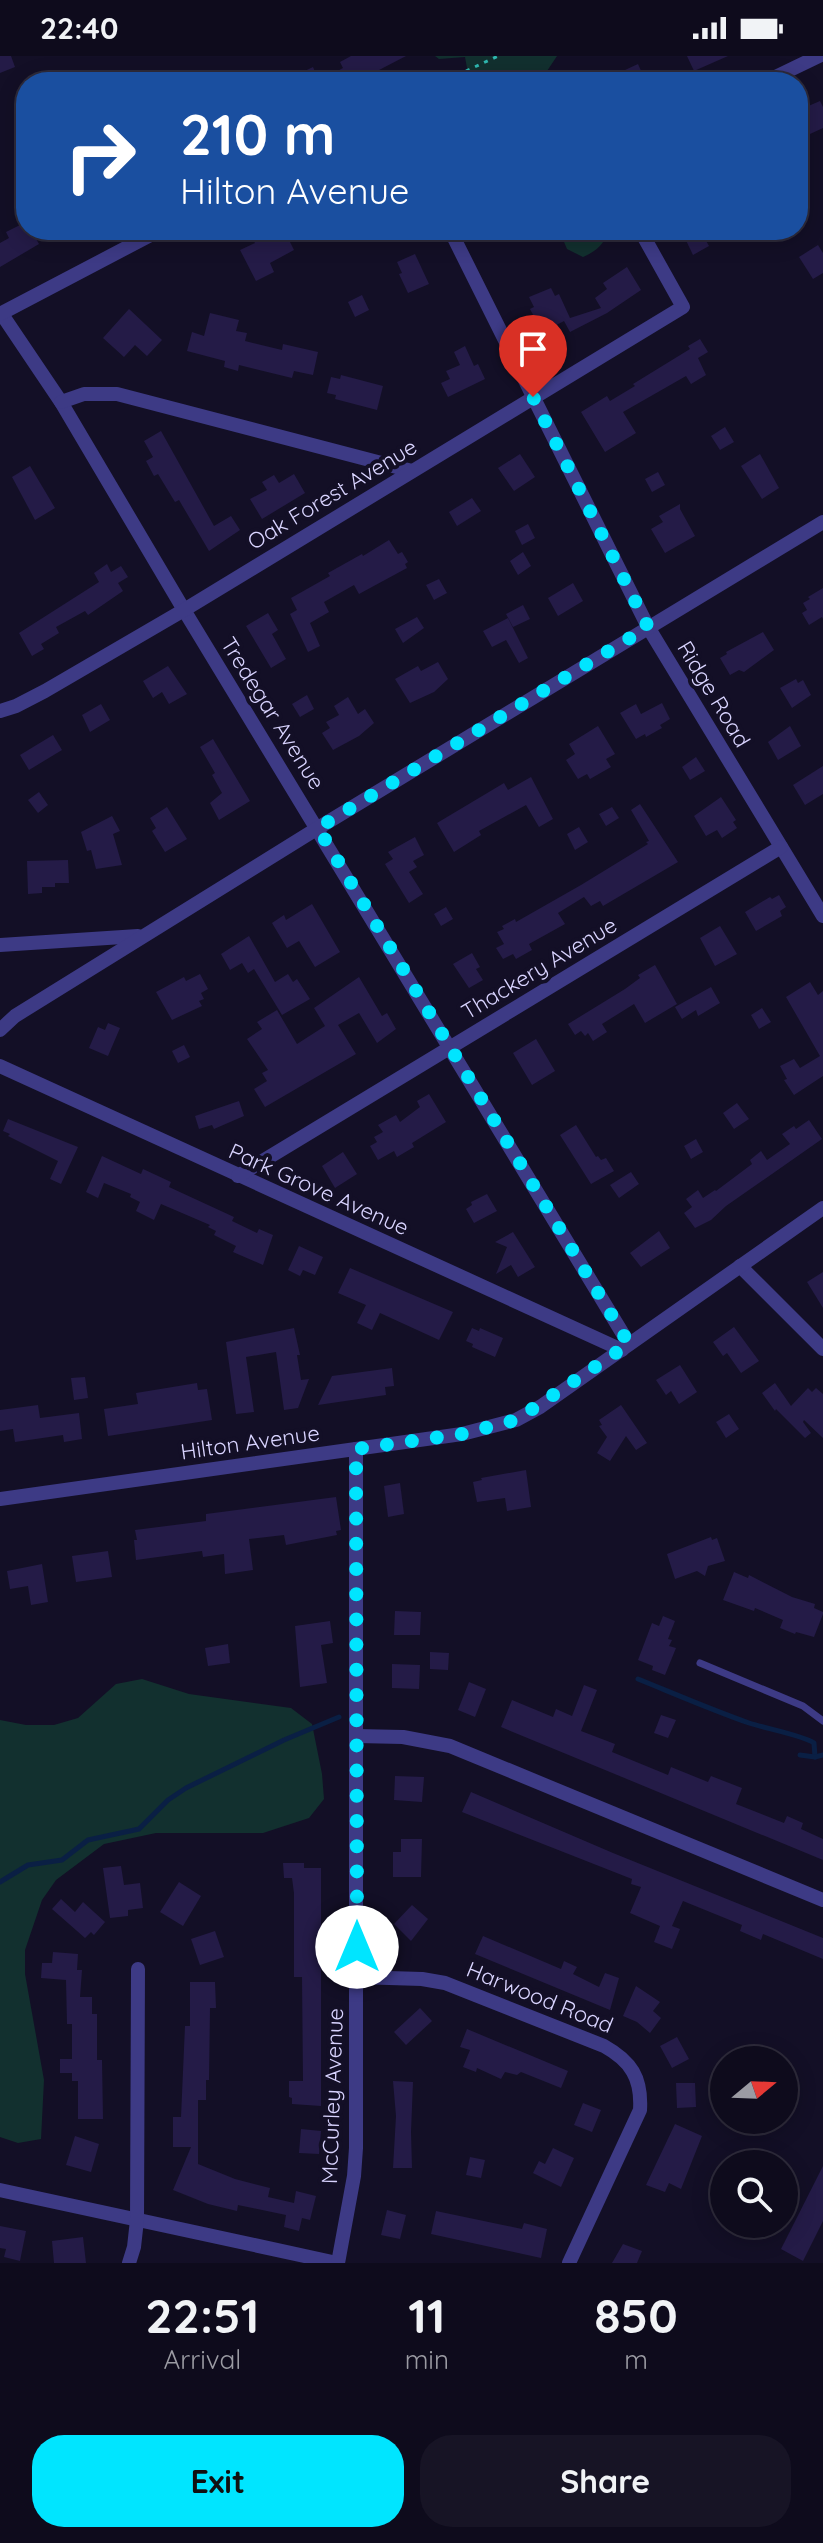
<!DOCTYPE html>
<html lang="en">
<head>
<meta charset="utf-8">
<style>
	:root { --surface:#0e0b1c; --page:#171425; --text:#f1f3f6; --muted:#9b9ba3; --line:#2e2b3b; --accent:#00e5ff }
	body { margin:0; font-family:Quicksand,sans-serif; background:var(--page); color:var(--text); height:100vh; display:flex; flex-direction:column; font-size:30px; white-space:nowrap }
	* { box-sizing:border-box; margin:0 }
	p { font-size:26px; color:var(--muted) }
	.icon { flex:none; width:44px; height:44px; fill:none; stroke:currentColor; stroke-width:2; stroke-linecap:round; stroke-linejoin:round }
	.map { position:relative; height:2207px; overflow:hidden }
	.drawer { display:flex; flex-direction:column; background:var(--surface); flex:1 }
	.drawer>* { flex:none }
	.top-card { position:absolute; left:16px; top:16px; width:792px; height:168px; border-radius:32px; box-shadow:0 4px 20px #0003,0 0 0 2px var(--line); background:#1a4fa0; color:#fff; overflow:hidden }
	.needle { width:52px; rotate:71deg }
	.fabs { position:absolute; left:710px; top:1990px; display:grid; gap:16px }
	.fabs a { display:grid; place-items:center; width:88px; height:88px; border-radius:50%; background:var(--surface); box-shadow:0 4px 20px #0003,0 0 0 2px var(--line); font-size:40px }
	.pin { position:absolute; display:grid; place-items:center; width:68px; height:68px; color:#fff; margin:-82px -34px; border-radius:50% 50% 50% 0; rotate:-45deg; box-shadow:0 0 8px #0007 }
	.pin .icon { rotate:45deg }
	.me { position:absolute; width:88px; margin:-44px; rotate:0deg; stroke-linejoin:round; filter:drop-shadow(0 0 6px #0008) }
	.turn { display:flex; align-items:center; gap:28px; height:168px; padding:0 32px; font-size:36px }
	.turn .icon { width:104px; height:104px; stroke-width:2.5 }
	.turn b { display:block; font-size:56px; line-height:68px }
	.eta { display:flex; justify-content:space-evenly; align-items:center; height:136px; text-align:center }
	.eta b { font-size:48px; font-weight:700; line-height:56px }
	.action { display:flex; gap:16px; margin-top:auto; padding:16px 32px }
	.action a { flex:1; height:92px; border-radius:32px; background:var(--accent); color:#111; font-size:32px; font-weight:700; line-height:92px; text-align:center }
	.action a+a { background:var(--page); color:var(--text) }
	.status { display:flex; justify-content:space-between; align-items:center; height:56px; padding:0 40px; background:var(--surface); direction:ltr }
	.status svg { height:22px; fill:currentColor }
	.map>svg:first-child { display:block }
	.green { fill:#12302f }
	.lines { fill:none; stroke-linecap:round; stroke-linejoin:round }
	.stream { stroke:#0a1f44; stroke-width:5 }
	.building { fill:#241b47 }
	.path { stroke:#2fb8b0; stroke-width:3; stroke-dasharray:4 6; stroke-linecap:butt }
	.lane { stroke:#3d3a85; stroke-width:7 }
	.street { stroke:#3d3a85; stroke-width:14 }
	.route { stroke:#00e5ff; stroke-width:14; stroke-dasharray:0 25.2 }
	.labels { text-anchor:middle; stroke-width:8; stroke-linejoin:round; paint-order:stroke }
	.street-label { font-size:22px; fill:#d9d4ff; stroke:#130f26 }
</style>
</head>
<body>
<div class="status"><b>22:40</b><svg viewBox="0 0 49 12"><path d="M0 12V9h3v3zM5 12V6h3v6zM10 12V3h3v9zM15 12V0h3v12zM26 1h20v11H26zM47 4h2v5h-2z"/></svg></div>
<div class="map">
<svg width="823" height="2207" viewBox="0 0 823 2207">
	<rect width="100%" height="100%" fill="#130f26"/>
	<g class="green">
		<polygon points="435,0 557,0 547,15 551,26 465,26 467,12 465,1 439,3"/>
		<path d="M559 174H609C604 188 597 195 583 201L567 193Z"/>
		<polygon points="142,1623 189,1638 291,1652 312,1668 322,1718 324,1743 309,1762 263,1777 156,1777 104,1788 56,1824 42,1844 25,1894 25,1918 44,2024 41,2083 18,2087 0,2081 0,1664 26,1669 54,1669 78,1662 116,1628"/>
	</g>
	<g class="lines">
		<g class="stream">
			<path d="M638 1623C675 1638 712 1654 749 1667 764 1672 805 1680 814 1687L815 1701"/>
			<polyline points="800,1699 815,1701 823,1699"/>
			<polyline points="0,1826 28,1809 62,1804 88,1784 139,1773 168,1744 186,1732 284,1684 339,1661"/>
		</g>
	</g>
	<g class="building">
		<polygon points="0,0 11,0 15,11 0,17"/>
		<polygon points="351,0 406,0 356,26 282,26 313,11 319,25 343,12 340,6"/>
		<polygon points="687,0 728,0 694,15"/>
		<polygon points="638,8 646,26 632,26 625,14"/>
		<polygon points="820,45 823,51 823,72 810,78 799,54"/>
		<polygon points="26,166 26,174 31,174 39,188 0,211 0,187 9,182 6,176"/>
		<polygon points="279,174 284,174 294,194 270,207 274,216 256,225 240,194 255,187 253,184"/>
		<polygon points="681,174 700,174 709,190 693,199"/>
		<polygon points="818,189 823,197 823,217 813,223 799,201"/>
		<polygon points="415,198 429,228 408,237 399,218 402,217 397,206"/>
		<polygon points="627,211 641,234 607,257 570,276 564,265 545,275 541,267 538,268 530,253 534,251 529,241 551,232 555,240 559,238 570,262 601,252 595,242 607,233 603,227"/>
		<polygon points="362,239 369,254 355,261 348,246"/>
		<polygon points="129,253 162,284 147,300 135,289 124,301 103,282"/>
		<polygon points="210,257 239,264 236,275 247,277 245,285 282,294 283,288 318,296 313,319 294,315 292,322 239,309 238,315 224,311 225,305 187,295 192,276 204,280"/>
		<polygon points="700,283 708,296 698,302 706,319 691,328 686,320 623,356 636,377 605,396 581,356 607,340 610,345 635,330 633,328 690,293 688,290"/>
		<polygon points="465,290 474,310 478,308 485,323 448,341 441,327 450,323 446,315 460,309 454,296"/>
		<polygon points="341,319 383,330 377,354 335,343 336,339 327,337 331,321 340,323"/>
		<polygon points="725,371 734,386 720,394 711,380"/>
		<polygon points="161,375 214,470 231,460 240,474 209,495 179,444 175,446 158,418 154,420 146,405 153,401 144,385"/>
		<polygon points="520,398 535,421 514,435 498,412"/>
		<polygon points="760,398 779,432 762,443 741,410"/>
		<polygon points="30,410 55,452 35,464 12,421"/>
		<polygon points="658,416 665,429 652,436 645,423"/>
		<polygon points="294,418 305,437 262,463 250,443 267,434 262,426 274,419 279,427"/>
		<polygon points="472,442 481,455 457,470 449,456"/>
		<polygon points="680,448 680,453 695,480 665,497 651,473 663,466 659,460"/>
		<polygon points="528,468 535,482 522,489 515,475"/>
		<polygon points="389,484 398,498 402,496 408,506 405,508 407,512 359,538 354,529 324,546 329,556 310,567 320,590 308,596 290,558 297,554 291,542 330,520 328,517 362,498 363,500"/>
		<polygon points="523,496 531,510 518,519 510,505"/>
		<polygon points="107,508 111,516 121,510 128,521 118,527 123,535 88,559 85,555 56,571 59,577 41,588 44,593 32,600 19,577 99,526 94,517"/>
		<polygon points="439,523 447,537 434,544 426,529"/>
		<polygon points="573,527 583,545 558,560 548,542"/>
		<polygon points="823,532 823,563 822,561 809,569 802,557 807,554 803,547 810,543 808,541"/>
		<polygon points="523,549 530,563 513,571 506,558"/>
		<polygon points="268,557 278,574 272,578 286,603 271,612 246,570"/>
		<polygon points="417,561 424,572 403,587 395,573"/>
		<polygon points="508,562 528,602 519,607 506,584 492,591 483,575"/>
		<polygon points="763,576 774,594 744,616 739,614 730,619 720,602 727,598 726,596"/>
		<polygon points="438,606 448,623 434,636 410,647 395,623 418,610 421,615"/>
		<polygon points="168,610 187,638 169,648 162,636 153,642 143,625"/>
		<polygon points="796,623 798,627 803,624 811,639 792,652 780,632"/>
		<polygon points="307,639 314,653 300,661 292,648"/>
		<polygon points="348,641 358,658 365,653 374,667 359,680 333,694 322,677 330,672 326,666 339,659 334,650"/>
		<polygon points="662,647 670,663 660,669 662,672 646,681 645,678 636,683 620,657 636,648 641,658"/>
		<polygon points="101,648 110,664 90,676 82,659"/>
		<polygon points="598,670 615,698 606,703 611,711 590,723 587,718 578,723 566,704 575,698 569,688"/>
		<polygon points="790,670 801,690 778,704 768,686"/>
		<polygon points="53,679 62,694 29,714 20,699"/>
		<polygon points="213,683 250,745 219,764 210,747 222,737 212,719 215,717 200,691"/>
		<polygon points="696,701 705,715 690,724 682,711"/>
		<polygon points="823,710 823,738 805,749 793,729"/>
		<polygon points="531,721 553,763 539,771 526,749 479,775 481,779 454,796 437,767 504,727 508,734"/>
		<polygon points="39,736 48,749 38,757 28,744"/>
		<polygon points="721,741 736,764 733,766 737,772 722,782 717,774 706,780 694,760"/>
		<polygon points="640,748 678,806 603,850 600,845 591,850 584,841 558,857 565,868 529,888 532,894 516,903 513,898 503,903 496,892 504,888 497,876 504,873 502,870 515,863 516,866 581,829 648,788 646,786 649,785 631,754"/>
		<polygon points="167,751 187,783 165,796 152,775 156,772 150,762"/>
		<polygon points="612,751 619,762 606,770 599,758"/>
		<polygon points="112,760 120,775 113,778 122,809 96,813 91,794 87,795 81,776"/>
		<polygon points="579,771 588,786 575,794 567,778"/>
		<polygon points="415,781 424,799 413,805 417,811 409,816 423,838 409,847 385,808 393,803 388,796"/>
		<polygon points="68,804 69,827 55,827 55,831 42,831 42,837 28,838 27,805"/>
		<polygon points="779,839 786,851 780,855 782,860 756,875 745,856 770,841 772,843"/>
		<polygon points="312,848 340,896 315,911 299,885 287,892 272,867 284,859 286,864"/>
		<polygon points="446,851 453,863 441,870 434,858"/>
		<polygon points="720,870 737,898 715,910 700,882"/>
		<polygon points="249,880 275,926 288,918 293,926 297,923 310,943 282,959 254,913 248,917 242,907 230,914 221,898"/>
		<polygon points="472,897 480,911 476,913 483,924 469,932 453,908"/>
		<polygon points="655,909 677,948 645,967 634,948 602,968 607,976 593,985 588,977 585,980 581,975 575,979 568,968 625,933 640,922 638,919"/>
		<polygon points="200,918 208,933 201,937 204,943 199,945 202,950 172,964 156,936 184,921 186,925"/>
		<polygon points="359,921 382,960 387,957 396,973 377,987 359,957 338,969 356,998 265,1051 254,1033 267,1025 262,1017 268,1014 247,983 262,973 257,966 277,954 297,988 325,970 314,952"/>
		<polygon points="810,926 818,939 823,935 823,1020 794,1039 784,1024 787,1023 780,1010 794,1003 800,1012 820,1000 786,941"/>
		<polygon points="711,931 720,947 698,960 696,954 682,963 675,951"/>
		<polygon points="762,952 771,966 759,973 751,959"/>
		<polygon points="108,967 120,972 108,1000 89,992 98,971 105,974"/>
		<polygon points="536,983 555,1015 532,1029 513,997"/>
		<polygon points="184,989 190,1001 178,1007 172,995"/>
		<polygon points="429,1038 446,1066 412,1087 414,1091 397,1101 394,1095 378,1104 370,1090 377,1086 374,1081 383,1076 378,1069 396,1059 400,1066 420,1051 417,1045"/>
		<polygon points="239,1045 244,1060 214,1073 212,1069 199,1073 195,1060"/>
		<polygon points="737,1047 749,1063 734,1073 723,1057"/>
		<polygon points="8,1063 78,1091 61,1128 50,1123 58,1105 8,1080 10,1078 3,1075"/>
		<polygon points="809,1064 822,1083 726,1150 711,1164 695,1172 684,1157 692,1151 686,1143 698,1134 703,1142 715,1134 716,1135 752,1108 750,1104 761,1095 767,1104 790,1088 782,1078 794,1070 796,1073"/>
		<polygon points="576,1069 596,1101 598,1100 601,1104 606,1102 614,1115 591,1128 560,1079"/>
		<polygon points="696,1083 703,1096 691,1103 684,1090"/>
		<polygon points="343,1096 357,1118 335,1132 322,1110"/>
		<polygon points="102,1100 141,1118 143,1113 171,1126 169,1131 234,1161 232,1165 257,1177 259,1173 273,1179 263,1209 233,1196 236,1190 214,1179 216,1175 208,1171 210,1169 161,1148 154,1164 136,1155 140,1146 130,1141 131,1138 104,1127 98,1142 86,1136"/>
		<polygon points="631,1116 639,1128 619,1142 610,1129"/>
		<polygon points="487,1138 497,1155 474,1167 466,1153 472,1149 471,1146"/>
		<polygon points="659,1175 670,1192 641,1211 630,1197"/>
		<polygon points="513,1176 535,1211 518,1221 511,1209 496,1218 507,1191 495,1186"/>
		<polygon points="299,1190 323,1201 315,1219 303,1214 300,1220 288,1214"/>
		<polygon points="350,1212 453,1256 439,1284 380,1257 372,1274 357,1267 366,1249 338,1237"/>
		<polygon points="823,1216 823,1252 807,1226"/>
		<polygon points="734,1271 759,1305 741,1317 727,1297 723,1300 713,1286"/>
		<polygon points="294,1272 300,1299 297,1299 301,1324 309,1323 298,1352 284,1354 276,1296 246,1301 254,1356 236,1358 226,1286"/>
		<polygon points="472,1272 479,1275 480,1272 503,1282 495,1301 472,1291 473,1288 466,1285"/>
		<polygon points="680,1309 697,1336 679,1348 671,1335 666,1339 656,1324"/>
		<polygon points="392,1312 394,1330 385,1331 386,1339 318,1349 332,1320"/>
		<polygon points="85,1321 88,1342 74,1344 71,1322"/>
		<polygon points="197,1327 198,1334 207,1333 212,1364 108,1380 104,1353 138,1348 136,1337"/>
		<polygon points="775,1327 791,1350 808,1332 812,1336 816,1332 823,1338 823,1382 804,1364 803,1366 811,1377 805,1382 776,1353 775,1355 762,1337"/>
		<polygon points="38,1349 40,1362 79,1357 82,1383 64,1386 63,1379 15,1386 13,1373 0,1375 0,1354"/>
		<polygon points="621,1349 647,1387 636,1394 626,1380 610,1405 597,1397 607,1381 599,1370 602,1369 599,1364"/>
		<polygon points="729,1358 739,1373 726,1382 716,1366"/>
		<polygon points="526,1414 531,1451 507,1455 505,1442 477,1446 473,1426 482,1424 481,1422"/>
		<polygon points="400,1427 404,1458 388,1461 384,1430"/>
		<polygon points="336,1441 341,1474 336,1475 337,1479 286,1489 284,1479 249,1483 253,1514 225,1518 224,1498 203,1501 202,1495 136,1504 134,1484 137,1484 135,1474 206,1465 206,1458"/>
		<polygon points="711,1481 712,1484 717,1482 725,1505 708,1510 705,1520 697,1515 675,1523 667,1498"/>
		<polygon points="108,1495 112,1521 76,1526 72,1500"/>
		<polygon points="42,1508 48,1546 31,1549 28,1530 10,1533 7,1515"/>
		<polygon points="734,1516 748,1522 749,1519 792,1541 815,1548 814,1552 823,1556 823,1558 814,1581 796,1576 795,1578 780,1572 783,1564 755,1552 754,1555 723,1544"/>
		<polygon points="395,1555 421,1556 420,1579 394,1579"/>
		<polygon points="663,1560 675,1565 668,1583 672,1584 669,1590 676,1592 665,1619 652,1614 653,1610 638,1604 652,1567 659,1570"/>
		<polygon points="330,1565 333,1587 321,1589 327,1627 300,1631 295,1570"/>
		<polygon points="228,1588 230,1607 208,1610 205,1592"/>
		<polygon points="430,1596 449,1597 448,1614 430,1613"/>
		<polygon points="392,1608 420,1609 419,1633 392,1632"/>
		<polygon points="469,1626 486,1633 475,1661 458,1654"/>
		<polygon points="584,1629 597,1634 581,1675 615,1688 612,1696 668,1719 671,1711 708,1726 711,1720 742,1732 736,1748 784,1767 787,1760 803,1767 801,1773 823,1783 823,1804 501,1671 512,1644 553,1661 556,1653 572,1660"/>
		<polygon points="661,1659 676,1664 668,1682 654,1677"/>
		<polygon points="395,1720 424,1721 422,1746 394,1744"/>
		<polygon points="471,1736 613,1797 823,1882 823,1903 763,1878 761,1884 740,1875 742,1869 683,1845 672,1870 680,1873 672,1893 654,1886 660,1870 630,1857 641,1831 631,1828 632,1823 462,1756"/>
		<polygon points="401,1783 422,1783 421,1821 393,1821 393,1796 401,1796"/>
		<polygon points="283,1807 304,1807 304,1812 321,1812 321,2050 292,2048 292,2042 289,2041 289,2025 303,2025 302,1921 294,1921 294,1837 292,1822 284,1822"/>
		<polygon points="121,1810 124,1829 140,1827 143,1852 128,1854 128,1860 110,1862 103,1812"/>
		<polygon points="179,1826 201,1840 183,1870 160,1856"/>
		<polygon points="61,1843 75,1856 83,1846 105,1866 94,1879 91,1876 85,1882 52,1853"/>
		<polygon points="412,1849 428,1863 411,1885 394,1868"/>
		<polygon points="215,1875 224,1901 200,1909 191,1883"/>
		<polygon points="483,1880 561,1913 564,1905 577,1911 573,1918 599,1931 605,1917 619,1922 610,1954 475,1898"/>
		<polygon points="53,1896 78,1898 77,1914 82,1914 80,1941 92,1941 92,1958 97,1958 97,2004 102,2004 103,2063 78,2063 78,2025 72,2025 72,2017 60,2017 60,2003 72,2003 72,1968 67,1968 66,1924 41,1922 42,1907 52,1907"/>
		<polygon points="190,1926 215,1926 216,1952 210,1952 209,2024 206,2024 206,2044 198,2044 198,2108 235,2123 270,2132 268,2141 294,2147 296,2135 316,2140 310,2164 302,2162 299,2175 284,2171 286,2159 238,2149 237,2155 208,2148 173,2134 191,2091 173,2091 173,2061 181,2061 185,1970 190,1970"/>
		<polygon points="636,1930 660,1946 653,1955 661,1962 650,1977 637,1966 623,1960"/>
		<polygon points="420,1952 432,1965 406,1989 394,1976"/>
		<polygon points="467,1973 568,2015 561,2032 521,2016 517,2019 505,2016 501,2023 477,2012 476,2016 463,2011 470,1994 460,1991"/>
		<polygon points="677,1981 689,2003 672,2012 660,1990"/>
		<polygon points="393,2025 413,2026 411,2076 412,2112 393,2112 396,2060"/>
		<polygon points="676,2027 695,2027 696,2051 677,2052"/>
		<polygon points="583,2047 601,2054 592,2076 574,2069"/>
		<polygon points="675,2068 702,2080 681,2133 669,2127 665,2136 646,2129"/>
		<polygon points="301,2073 321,2075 319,2098 299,2097"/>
		<polygon points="75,2080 99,2088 91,2116 66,2109"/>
		<polygon points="553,2092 574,2102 561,2131 533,2117 539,2105 545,2108"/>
		<polygon points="470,2101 485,2104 481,2122 466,2119"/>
		<polygon points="823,2110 823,2165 803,2205 781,2193"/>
		<polygon points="387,2154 406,2159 400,2183 381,2179"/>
		<polygon points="436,2155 522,2173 524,2167 547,2173 541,2202 431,2178"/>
		<polygon points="0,2170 26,2175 20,2205 4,2201 6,2193 0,2192"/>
		<polygon points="83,2181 86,2207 54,2207 52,2185"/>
		<polygon points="623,2188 642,2195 637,2207 612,2207"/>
	</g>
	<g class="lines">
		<polyline class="path" points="466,15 498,0"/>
		<polyline class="lane" points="700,1607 803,1650 823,1665"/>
		<g class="street">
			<polyline points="443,26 452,21"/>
			<polyline points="765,26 819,0"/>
			<polyline points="450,174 648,571 823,860"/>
			<polyline points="1,257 61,346 184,554 629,1288"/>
			<polyline points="0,258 160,174"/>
			<polyline points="61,346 84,338 117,338 412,415"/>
			<polyline points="0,655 16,650 45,635 184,554 683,251 640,174"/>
			<polyline points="0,889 138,880"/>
			<polyline points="0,974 15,960 318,772 823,466"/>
			<polyline points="0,1010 622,1294"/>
			<polyline points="238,1120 781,791"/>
			<polyline points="740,1210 823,1293"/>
			<polyline points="0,1443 462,1378 516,1364 540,1351 823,1152"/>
			<polyline points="357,1680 403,1681 450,1690 823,1844"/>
			<path d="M356 1921 422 1923 445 1927 604 1990C631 2005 642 2022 640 2054L569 2207"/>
			<polyline points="0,2134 337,2207"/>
			<polyline points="129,2207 134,2191 137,2164 138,1913"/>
			<polyline points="338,2207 354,2120 356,2092 356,1393"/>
		</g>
	</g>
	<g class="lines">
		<polyline class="route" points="357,1891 356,1393 462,1378 516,1364 629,1288 318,772 648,571 533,341"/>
	</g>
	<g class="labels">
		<g class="street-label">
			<text transform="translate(332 438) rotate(-31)" y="8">Oak Forest Avenue</text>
			<text transform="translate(714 638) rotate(59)" y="8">Ridge Road</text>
			<text transform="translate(273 657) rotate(58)" y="8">Tredegar Avenue</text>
			<text transform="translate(539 912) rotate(-31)" y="8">Thackery Avenue</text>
			<text transform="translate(319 1133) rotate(24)" y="8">Park Grove Avenue</text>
			<text transform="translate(250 1386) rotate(-8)" y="8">Hilton Avenue</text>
			<text transform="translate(540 1941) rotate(22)" y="8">Harwood Road</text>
			<text transform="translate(332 2040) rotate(-88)" y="8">McCurley Avenue</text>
		</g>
	</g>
</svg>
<div class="fabs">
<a><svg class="needle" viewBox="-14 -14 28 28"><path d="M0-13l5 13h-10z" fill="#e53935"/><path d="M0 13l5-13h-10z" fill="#9b9ba3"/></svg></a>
<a><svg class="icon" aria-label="search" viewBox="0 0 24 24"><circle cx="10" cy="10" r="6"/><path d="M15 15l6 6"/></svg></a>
</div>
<div class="pin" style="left:533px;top:341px;background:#d93025"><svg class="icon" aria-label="arrive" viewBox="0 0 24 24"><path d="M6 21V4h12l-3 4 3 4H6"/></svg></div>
<svg class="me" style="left:357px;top:1891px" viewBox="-20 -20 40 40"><circle r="19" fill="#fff"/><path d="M0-13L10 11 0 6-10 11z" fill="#00e5ff"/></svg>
<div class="top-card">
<div class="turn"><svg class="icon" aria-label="right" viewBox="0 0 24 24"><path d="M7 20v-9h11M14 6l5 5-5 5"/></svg><div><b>210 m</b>Hilton Avenue</div></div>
</div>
</div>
<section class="drawer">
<div class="eta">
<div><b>22:51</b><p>Arrival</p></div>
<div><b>11</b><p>min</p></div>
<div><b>850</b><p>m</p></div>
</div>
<div class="action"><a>Exit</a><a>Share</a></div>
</section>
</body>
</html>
